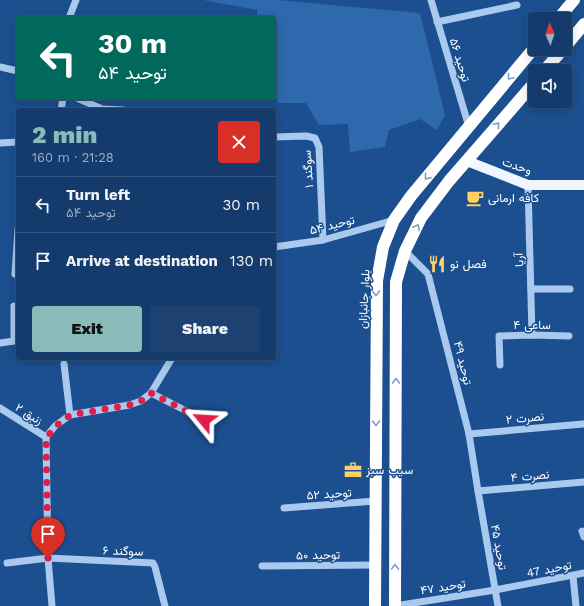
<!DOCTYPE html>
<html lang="en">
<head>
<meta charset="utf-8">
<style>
	:root { --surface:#143b6b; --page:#1d4271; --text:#f1f3f6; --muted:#9dadc1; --line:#33557e; --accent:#8bbbb9 }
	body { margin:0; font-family:"Work Sans",Vazirmatn,sans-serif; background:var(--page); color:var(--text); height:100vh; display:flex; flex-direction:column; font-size:15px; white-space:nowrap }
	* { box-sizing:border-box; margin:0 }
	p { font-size:13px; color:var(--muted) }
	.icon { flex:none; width:22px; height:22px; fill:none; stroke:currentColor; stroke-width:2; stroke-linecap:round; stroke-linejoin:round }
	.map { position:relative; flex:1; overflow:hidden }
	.drawer { position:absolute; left:16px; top:108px; width:260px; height:252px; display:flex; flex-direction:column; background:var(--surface); border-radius:4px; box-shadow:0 2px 10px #0003,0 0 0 1px var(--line) }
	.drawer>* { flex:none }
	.banner { position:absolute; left:16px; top:16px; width:260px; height:84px; border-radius:4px; box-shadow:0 2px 10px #0003,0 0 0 1px var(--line); background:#00695c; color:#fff; overflow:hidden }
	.needle { width:26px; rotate:358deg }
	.fabs { position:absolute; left:528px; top:12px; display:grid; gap:8px }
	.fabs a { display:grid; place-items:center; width:44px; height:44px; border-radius:4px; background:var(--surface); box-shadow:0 2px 10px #0003,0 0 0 1px var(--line); font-size:20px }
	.pin { position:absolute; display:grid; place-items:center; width:34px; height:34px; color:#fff; margin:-41px -17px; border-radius:50% 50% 50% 0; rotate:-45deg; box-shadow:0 0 4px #0007 }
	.pin .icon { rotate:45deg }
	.me { position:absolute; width:44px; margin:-22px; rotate:297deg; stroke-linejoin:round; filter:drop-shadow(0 0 3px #0008) }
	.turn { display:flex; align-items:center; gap:14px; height:84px; padding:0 16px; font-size:18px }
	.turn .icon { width:52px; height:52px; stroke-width:2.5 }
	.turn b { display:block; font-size:28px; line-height:34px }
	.round { display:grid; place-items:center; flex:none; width:42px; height:42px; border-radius:4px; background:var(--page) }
	.head { display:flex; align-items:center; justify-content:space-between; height:68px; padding:0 16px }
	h1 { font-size:24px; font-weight:800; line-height:30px; color:var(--accent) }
	.button { display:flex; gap:8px; margin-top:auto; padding:8px 16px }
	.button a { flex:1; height:46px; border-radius:4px; background:var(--accent); color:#111; font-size:16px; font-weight:800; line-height:46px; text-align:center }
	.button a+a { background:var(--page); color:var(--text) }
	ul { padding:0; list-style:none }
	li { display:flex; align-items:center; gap:12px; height:56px; padding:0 16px; border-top:1px solid var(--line) }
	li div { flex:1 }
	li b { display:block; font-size:15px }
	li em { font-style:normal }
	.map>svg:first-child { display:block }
	.green { fill:#2e69ad }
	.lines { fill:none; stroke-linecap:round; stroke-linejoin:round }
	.minor { stroke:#a9c9ee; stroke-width:7 }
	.major { stroke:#f0f6ff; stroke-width:10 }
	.highway { stroke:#fff; stroke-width:12 }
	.oneway { stroke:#829ec1 }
	.route { stroke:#e11d48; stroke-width:7; stroke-dasharray:0 12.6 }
	.labels { text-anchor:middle; stroke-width:3; stroke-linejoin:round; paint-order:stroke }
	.street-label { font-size:12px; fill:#fff; stroke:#1b4f8f }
	.poi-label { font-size:12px; fill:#fff; stroke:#1b4f8f; text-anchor:start }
</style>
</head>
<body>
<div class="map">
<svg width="584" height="606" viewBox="0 0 584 606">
	<rect width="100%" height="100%" fill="#1b4f8f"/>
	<polygon class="green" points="203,0 277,0 420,13 445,115 437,130 420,119 389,130 385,147 350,152 348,124 319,125 306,103 278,103 274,86 274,18 257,18 257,10"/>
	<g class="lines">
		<g class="minor">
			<polyline points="431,0 469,127"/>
			<polyline points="69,18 76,0"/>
			<polyline points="437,22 517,5"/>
			<polyline points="0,67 18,71"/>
			<polyline points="77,98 102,109 123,110"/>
			<polyline points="61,110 63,98"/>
			<polyline points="274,137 306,136 315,138 319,147 323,240"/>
			<polyline points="0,143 18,142"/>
			<polyline points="528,185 532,335"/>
			<polyline points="274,247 323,240 394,220"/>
			<polyline points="405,251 428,274 469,434 478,491 498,606"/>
			<polyline points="15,274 18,229"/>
			<polyline points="531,289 570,289"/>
			<polyline points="0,343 14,341 14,306"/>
			<polyline points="64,364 70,415"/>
			<polyline points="500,365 499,336 532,335 569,336"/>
			<polyline points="151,393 204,420"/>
			<polyline points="0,408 46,437"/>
			<polyline points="469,434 583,424"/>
			<polyline points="478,491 584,482"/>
			<polyline points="284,508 375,501"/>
			<polyline points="582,531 584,537"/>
			<polyline points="7,563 48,558 153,563 155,567 165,606"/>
			<polyline points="262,566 375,565"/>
			<polyline points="573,576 576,606"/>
			<polyline points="52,606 48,558 46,437 55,426 70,415 129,405 141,401 151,393 172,358"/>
			<polyline points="395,606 495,590 584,573"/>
		</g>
		<polyline class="major" points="467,161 528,185 584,185"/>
		<g class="highway">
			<polyline points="558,19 574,0"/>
			<polyline points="565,47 584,24"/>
			<polyline points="544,71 563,49"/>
			<polyline points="375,606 377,281 383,247 394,220 411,196 535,47"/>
			<polyline points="395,606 396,282 405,251 421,218 449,181 535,82"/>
		</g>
	</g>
	<defs><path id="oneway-chevron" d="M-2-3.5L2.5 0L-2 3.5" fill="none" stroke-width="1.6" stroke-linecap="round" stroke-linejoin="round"/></defs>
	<g class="oneway">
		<use href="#oneway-chevron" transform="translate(510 77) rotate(130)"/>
		<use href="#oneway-chevron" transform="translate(497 125) rotate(-49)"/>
		<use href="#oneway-chevron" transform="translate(427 177) rotate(129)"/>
		<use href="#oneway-chevron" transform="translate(417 227) rotate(-63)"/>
		<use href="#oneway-chevron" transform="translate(376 293) rotate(90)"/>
		<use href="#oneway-chevron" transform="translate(396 381) rotate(-90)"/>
		<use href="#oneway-chevron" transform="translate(376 423) rotate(90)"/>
		<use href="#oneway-chevron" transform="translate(395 567) rotate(-90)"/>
	</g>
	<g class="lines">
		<polyline class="route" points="48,558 46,438 56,426 70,415 129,405 141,401 151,393 204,420"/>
	</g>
	<defs>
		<g id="cafe-bare" transform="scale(1.38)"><path d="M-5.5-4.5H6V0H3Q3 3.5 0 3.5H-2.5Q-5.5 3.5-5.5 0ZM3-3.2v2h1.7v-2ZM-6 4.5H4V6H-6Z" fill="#ffd166" stroke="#1b4f8f" stroke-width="2.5" paint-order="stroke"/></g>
		<g id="restaurant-bare" transform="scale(1.38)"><path d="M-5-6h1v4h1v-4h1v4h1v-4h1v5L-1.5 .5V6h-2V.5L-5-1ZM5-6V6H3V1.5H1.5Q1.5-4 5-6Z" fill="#ffd166" stroke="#1b4f8f" stroke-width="2.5" paint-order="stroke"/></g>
		<g id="office-bare" transform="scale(1.38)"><path d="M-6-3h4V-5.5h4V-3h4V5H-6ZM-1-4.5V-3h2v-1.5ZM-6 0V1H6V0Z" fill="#ffd166" stroke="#1b4f8f" stroke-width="2.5" paint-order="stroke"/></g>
	</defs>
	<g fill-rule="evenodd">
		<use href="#cafe-bare" x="475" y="198"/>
		<use href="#restaurant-bare" x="437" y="264"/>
		<use href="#office-bare" x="353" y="470"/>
	</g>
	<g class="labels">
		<g class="street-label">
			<text transform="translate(460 60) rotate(73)" y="4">توحید ۵۶</text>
			<text transform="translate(517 166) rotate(19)" y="4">وحدت</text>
			<text transform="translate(308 169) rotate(-94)" y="4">سوگند ۱</text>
			<text transform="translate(332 225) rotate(-14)" y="4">توحید ۵۴</text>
			<text transform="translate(519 260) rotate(-92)" y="4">آریا</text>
			<text transform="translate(364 299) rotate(-87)" y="4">بلوار جانبازان</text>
			<text x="532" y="329">ساعی ۴</text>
			<text transform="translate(463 363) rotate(76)" y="4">توحید ۴۹</text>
			<text transform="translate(29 414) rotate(32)" y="4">زنبق ۲</text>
			<text transform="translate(525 418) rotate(-5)" y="4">نصرت ۲</text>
			<text transform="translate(530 476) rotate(-5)" y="4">نصرت ۴</text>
			<text transform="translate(329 494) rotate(-4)" y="4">توحید ۵۲</text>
			<text transform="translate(499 547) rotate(80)" y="4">توحید ۴۵</text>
			<text transform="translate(123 551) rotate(2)" y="4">سوگند ۶</text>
			<text transform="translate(318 555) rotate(-1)" y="4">توحید ۵۰</text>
			<text transform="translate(549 569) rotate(-11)" y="4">توحید 47</text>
			<text transform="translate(443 587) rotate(-9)" y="4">توحید ۴۷</text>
		</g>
		<g class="poi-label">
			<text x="488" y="202">کافه ارمانی</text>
			<text x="450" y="268">فصل نو</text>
			<text x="366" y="474">سیب سبز</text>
		</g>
	</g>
</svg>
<div class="fabs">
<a><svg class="needle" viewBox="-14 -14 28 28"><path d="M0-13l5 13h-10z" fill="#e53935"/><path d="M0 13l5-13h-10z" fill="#9dadc1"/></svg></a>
<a><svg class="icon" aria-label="sound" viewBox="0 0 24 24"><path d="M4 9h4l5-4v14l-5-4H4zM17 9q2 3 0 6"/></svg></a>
</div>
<div class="pin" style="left:48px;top:558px;background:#d93025"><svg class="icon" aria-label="arrive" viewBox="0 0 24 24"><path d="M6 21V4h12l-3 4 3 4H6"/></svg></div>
<svg class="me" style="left:204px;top:420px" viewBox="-20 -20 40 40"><path d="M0-17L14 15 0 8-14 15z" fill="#e11d48" stroke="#fff" stroke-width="4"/></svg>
<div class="banner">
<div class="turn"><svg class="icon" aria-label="left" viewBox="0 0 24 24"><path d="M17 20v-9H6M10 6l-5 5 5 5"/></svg><div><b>30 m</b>توحید ۵۴</div></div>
</div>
<section class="drawer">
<div class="head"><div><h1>2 min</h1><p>160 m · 21:28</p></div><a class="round" style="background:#d93025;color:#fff"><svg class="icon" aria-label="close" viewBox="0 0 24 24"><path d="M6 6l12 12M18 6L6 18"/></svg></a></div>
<ul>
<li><svg class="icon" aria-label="left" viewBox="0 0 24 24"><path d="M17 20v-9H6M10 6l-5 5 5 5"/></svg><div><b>Turn left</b><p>توحید ۵۴</p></div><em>30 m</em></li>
<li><svg class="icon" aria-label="arrive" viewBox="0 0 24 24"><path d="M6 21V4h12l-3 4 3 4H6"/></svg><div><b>Arrive at destination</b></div><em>130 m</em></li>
</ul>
<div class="button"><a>Exit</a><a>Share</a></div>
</section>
</div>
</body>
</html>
